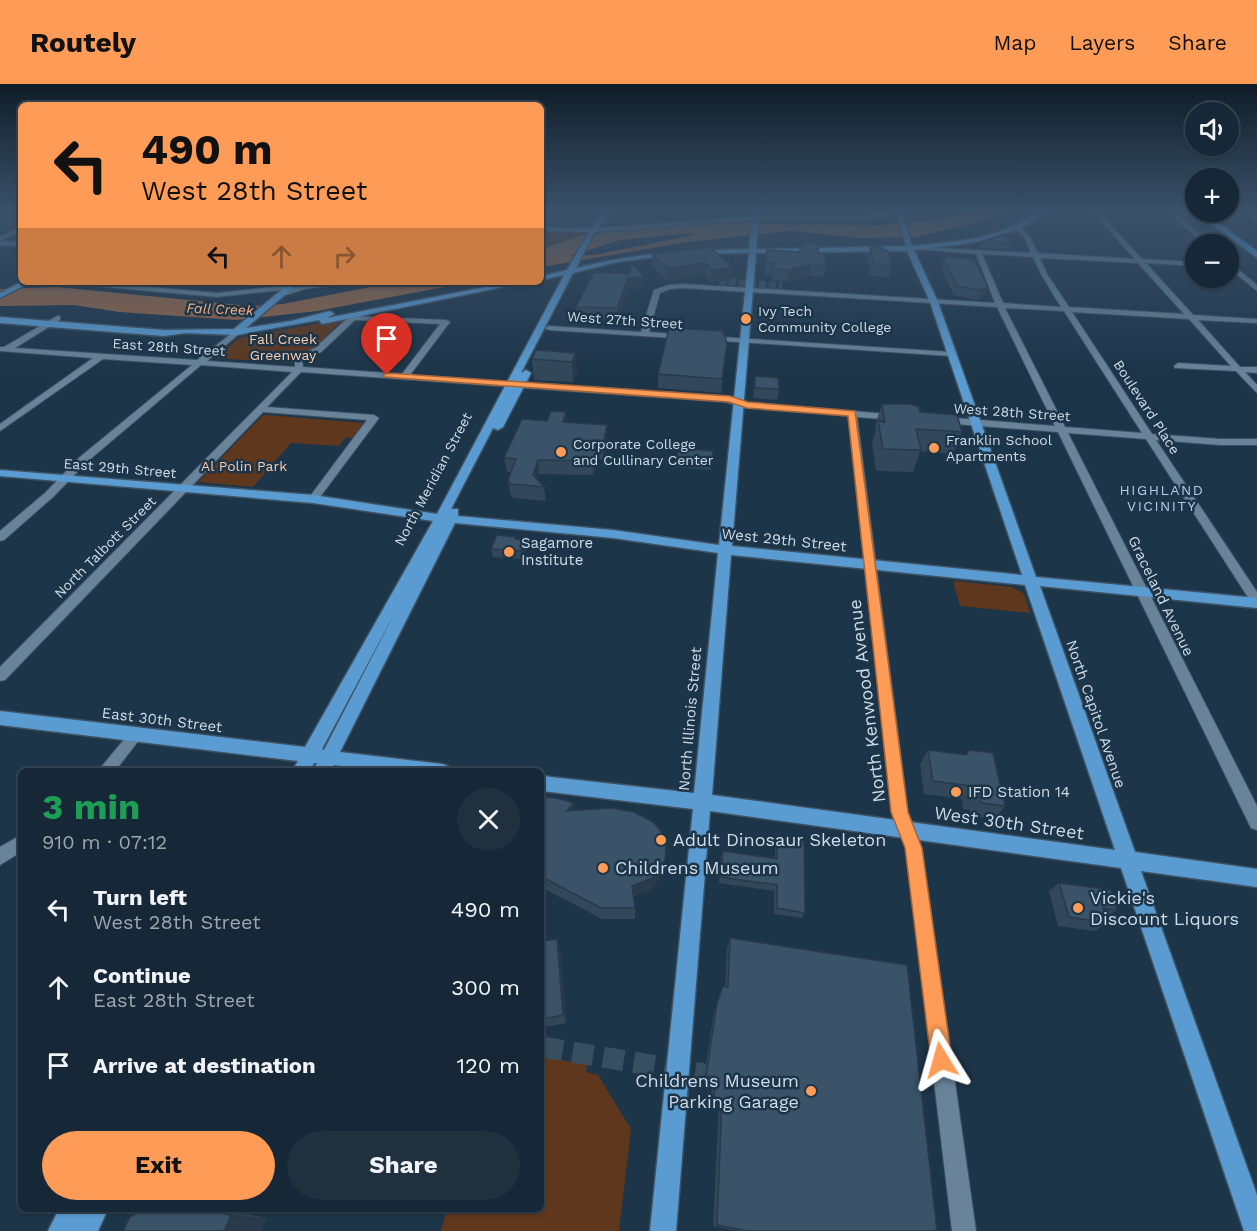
<!DOCTYPE html>
<html lang="en">
<head>
<meta charset="utf-8">
<style>
	:root { --surface:#162837; --page:#1f303f; --text:#f1f3f6; --muted:#9ea6ad; --line:#354452; --accent:#fe9c57 }
	body { margin:0; font-family:"Work Sans",sans-serif; background:var(--page); color:var(--text); height:100vh; display:flex; flex-direction:column; font-size:22px; white-space:nowrap }
	* { box-sizing:border-box; margin:0 }
	p { font-size:20px; color:var(--muted) }
	.icon { flex:none; width:33px; height:33px; fill:none; stroke:currentColor; stroke-width:2; stroke-linecap:round; stroke-linejoin:round }
	.map { position:relative; flex:1; overflow:hidden }
	.sheet { position:absolute; left:18px; top:684px; width:526px; height:444px; display:flex; flex-direction:column; background:var(--surface); border-radius:9px; box-shadow:0 2px 4px #0004,0 0 0 2px var(--line) }
	.sheet>* { flex:none }
	.hud { position:absolute; left:18px; top:18px; width:526px; height:183px; border-radius:9px; box-shadow:0 2px 4px #0004,0 0 0 2px var(--line); background:#fe9c57; color:#111; overflow:hidden }
	.tools { position:absolute; left:1185px; top:18px; display:grid; gap:12px }
	.tools a { display:grid; place-items:center; width:54px; height:54px; border-radius:50%; background:var(--surface); box-shadow:0 2px 4px #0004,0 0 0 2px var(--line); font-size:30px }
	.pin { position:absolute; display:grid; place-items:center; width:51px; height:51px; color:#fff; margin:-62px -26px; border-radius:50% 50% 50% 0; rotate:-45deg; box-shadow:0 0 6px #0007 }
	.pin .icon { rotate:45deg }
	.me { position:absolute; width:66px; margin:-33px; rotate:352deg; stroke-linejoin:round; filter:drop-shadow(0 0 4px #0008) }
	.turn { display:flex; align-items:center; gap:21px; height:126px; padding:0 24px; font-size:27px }
	.turn .icon { width:78px; height:78px; stroke-width:2.5 }
	.turn b { display:block; font-size:42px; line-height:51px }
	.lanes { display:flex; align-items:center; height:57px; padding:0 24px; background:#0003; justify-content:center; gap:30px; direction:ltr }
	.lanes .off { opacity:.35 }
	.round { display:grid; place-items:center; flex:none; width:63px; height:63px; border-radius:32px; background:var(--page) }
	.summary { display:flex; align-items:center; justify-content:space-between; height:102px; padding:0 24px }
	h1 { font-size:36px; font-weight:700; line-height:45px; color:#1e9e55 }
	.cta { display:flex; gap:12px; margin-top:auto; padding:12px 24px }
	.cta a { flex:1; height:69px; border-radius:36px; background:var(--accent); color:#111; font-size:24px; font-weight:700; line-height:69px; text-align:center }
	.cta a+a { background:var(--page); color:var(--text) }
	ul { padding:0; list-style:none }
	li { display:flex; align-items:center; gap:18px; height:78px; padding:0 24px }
	li div { flex:1 }
	li b { display:block; font-size:22px }
	li em { font-style:normal }
	header { display:flex; align-items:center; gap:36px; box-sizing:border-box; height:84px; padding:0 30px; background:var(--accent); color:#111 }
	header strong { font-size:28px }
	nav { display:flex; gap:33px; margin-inline-start:auto; font-size:21px }
	.map>svg:first-child { display:block }
	.green { fill:#5e371c }
	.water { fill:#976645; fill-rule:evenodd }
	.lines { fill:none; stroke-linecap:round; stroke-linejoin:round }
	.minor-tunnel-far1 { stroke:#384e61; stroke-width:7; stroke-dasharray:7 3; stroke-linecap:butt }
	.minor-tunnel { stroke:#384e61; stroke-width:21; stroke-dasharray:21 10; stroke-linecap:butt }
	.minor-casing { stroke:#3d5263; stroke-width:2 }
	.major-casing { stroke:#3d5263; stroke-width:3 }
	.highway-casing { stroke:#3d5263; stroke-width:3 }
	.minor { fill:#68839a; fill-rule:evenodd }
	.major { fill:#5a9bd1; fill-rule:evenodd }
	.highway { fill:#50abf6; fill-rule:evenodd }
	.wall { fill:#32475a }
	.shaded-wall { fill:#293a4a }
	.building { fill:#3a5369; stroke:#293a4a; stroke-width:1.5 }
	.route { fill:#fe9c57; stroke:#a56539; stroke-width:1.5 }
	.poi-dot { fill:#fe9c57; stroke:#1d3549; stroke-width:2 }
	.labels { text-anchor:middle; stroke-width:5; stroke-linejoin:round; paint-order:stroke }
	.far-water-label { font-size:14px; font-style:italic; fill:#fbb07f; stroke:#1d3549 }
	.far-poi-label { font-size:14px; fill:#cedcea; stroke:#1d3549; text-anchor:start }
	.far-street-label { font-size:14px; fill:#cedcea; stroke:#1d3549 }
	.far-park-label { font-size:14px; fill:#f8caad; stroke:#1d3549 }
	.far-neighbourhood-label { font-size:14px; letter-spacing:1.5px; fill:#b1cde7; stroke:#1d3549 }
	.street-label { font-size:15px; fill:#cedcea; stroke:#1d3549 }
	.poi-label { font-size:15px; fill:#cedcea; stroke:#1d3549; text-anchor:start }
	.near-street-label { font-size:18px; fill:#cedcea; stroke:#1d3549 }
	.near-poi-label { font-size:18px; fill:#cedcea; stroke:#1d3549; text-anchor:start }
</style>
</head>
<body>
<header>
<strong>Routely</strong>
<nav><a>Map</a><a>Layers</a><a>Share</a></nav>
</header>
<div class="map">
<svg width="1257" height="1147" viewBox="0 0 1257 1147">
	<rect width="100%" height="100%" fill="#1d3549"/>
	<g class="green">
		<polygon points="542,147 580,149 585,151 542,164"/>
		<polygon points="347,234 336,242 313,266 295,273 292,279 216,274 239,254"/>
		<polygon points="267,331 363,339 353,354 346,353 339,362 291,359 253,403 198,398 262,332"/>
		<polygon points="953,497 1012,503 1024,510 1030,529 960,522"/>
		<polygon points="542,972 587,981 586,988 598,991 631,1045 619,1147 441,1147 447,1125 542,1125"/>
	</g>
	<g class="water">
		<path d="M975 127H1006L1002 131 917 153 862 154 791 147 687 158 542 183V165L580 152 613 147 727 139 883 141 947 135ZM692 149 694 151 594 171 569 172 621 156Z"/>
		<polygon points="396,198 471,198 317,227 236,236 120,228 74,221 0,222 0,205 57,203 250,222 283,220"/>
	</g>
	<g class="lines">
		<polyline class="minor-tunnel-far1" points="719,197 782,202"/>
		<polyline class="minor-tunnel" points="542,963 723,993"/>
		<g class="minor-casing">
			<g id="minor">
				<path d="M1092 127H1098L1142 175 1196 178V182L1146 179 1193 231 1257 235V239L1198 236 1240 283H1257V289L1245 288 1257 301V309L1236 287 1175 284 1174 282 1178 279 1231 282 1189 235 1072 228 1152 350 1220 355H1257V361H1220L1156 356 1257 508V522L1253 521 1146 355 1068 349 1257 722V746L1251 744 1058 348 942 339 937 336 942 333 1055 342 997 223 683 204 670 205 660 209 649 248 686 251H689V255L549 246 545 244 549 242 641 248 654 206 669 201 683 200 995 219 976 170 916 165 919 163 1031 169 1024 153 1014 143 1017 141 1029 151 1038 169 1135 175ZM982 170 1033 173 1041 190 1061 223 1003 219ZM1040 174 1138 179 1184 230 1069 223 1047 190ZM1005 224 1064 227 1142 349 1065 343Z"/>
				<polygon points="1167,127 1174,127 1210,160 1204,160"/>
				<polygon points="1243,127 1250,127 1257,132 1257,137"/>
				<path d="M900 128 902 131C855 140 808 134 761 136 688 139 615 152 542 147V143L584 145 762 132 857 133Z"/>
				<polygon points="21,143 21,147 0,157 0,153"/>
				<polygon points="0,157 21,158 21,162 0,161"/>
				<polygon points="1228,177 1257,201 1257,207 1228,183"/>
				<polygon points="67,198 95,198 217,209 290,201 293,204 304,201 363,198 305,205 283,212 280,212 280,208 292,205 217,213 71,200"/>
				<path d="M57 232H60V236L15 264 197 276 236 246 240 248 239 250 207 277 295 283V273L315 264 350 232 446 236 450 238 410 291 725 312 747 318 899 331 901 333 896 336 857 333 908 728 922 764 976 1147H952L906 764 892 728 848 332 747 324 725 318 301 288 267 323 374 331 379 334 317 417H309L308 415 367 336 263 328 5 596 0 597V583L292 288 201 281 88 377 53 413 4 456 0 457V447L45 409 80 373 192 281 103 275 0 347V340L93 274 0 267V263H4ZM355 236 440 240 402 290 303 283 302 276 321 268Z"/>
				<polygon points="705,252 951,268 955,270 951,272 708,256 704,254"/>
				<polygon points="136,645 141,647 143,651 115,687 98,687 131,647"/>
				<polygon points="21,751 21,768 0,781 0,763"/>
			</g>
		</g>
		<g class="major-casing">
			<g id="major">
				<path d="M604 127H611L593 151 576 184C637 169 686 166 749 165L753 127H759L756 165 906 162 896 127H902L912 162C941 159 972 157 1001 147 1016 142 1033 127 1048 127 1011 158 959 161 914 166L938 218 1036 493 1257 514V524L1040 502 1135 768 1257 785V803L1141 787 1257 1111V1147H1244L1121 784 710 727 676 1147H650L693 725 542 707V692L694 709 718 469 613 454 455 439 340 668 442 680 448 682 451 687H381L334 681 331 687H313L317 679H314L310 687H292L298 677 0 641V627L305 663 433 437 313 419 0 392V386L313 411 437 430 564 191 542 196V192L567 186 587 151ZM907 167 930 218 1022 491 732 462 756 169ZM749 169 719 461 613 446 458 432V425H451L493 344 498 346 503 343 531 289 526 286 521 289 573 189 617 178 676 170ZM731 471 1025 501 1115 766 712 711ZM398 523 324 666 322 665Z"/>
				<polygon points="21,198 31,198 0,214 0,209"/>
				<polygon points="291,198 300,198 246,244 291,237 330,227 334,230 327,234 511,198 527,198 322,240 319,236 236,251 186,249 164,252 0,239 0,233 164,246 234,245"/>
				<polygon points="59,1125 108,1125 98,1147 48,1147"/>
			</g>
		</g>
		<g class="highway-casing">
			<polygon id="highway" points="1196,128 1204,128 1257,167 1257,174"/>
		</g>
		<use href="#minor" class="minor"/>
		<use href="#major" class="major"/>
		<use href="#highway" class="highway"/>
	</g>
	<g class="wall">
		<polygon points="981,158 1011,159 1009,165 979,164"/>
		<polygon points="800,162 818,170 826,181 823,193 809,192 787,198 772,197 772,191 764,191 767,166 799,168"/>
		<polygon points="710,163 731,196 711,198 705,191 667,196 652,182 652,170"/>
		<polygon points="870,163 892,181 889,193 871,192 867,174"/>
		<polygon points="944,174 974,176 985,212 978,216 954,211 941,184"/>
		<polygon points="594,188 644,204 628,205 617,236 577,234 576,223"/>
		<polygon points="727,259 721,309 658,304 658,290"/>
		<polygon points="575,269 577,289 573,298 534,296 532,275"/>
		<polygon points="755,292 779,305 777,316 753,314"/>
		<polygon points="882,320 920,328 962,348 953,370 920,367 913,388 876,387 872,358 876,345 875,342"/>
		<polygon points="567,338 607,341 607,355 603,376 598,375 593,391 539,390 537,396 544,403 546,417 513,414 510,410 508,396 511,388 507,388 504,374"/>
		<polygon points="713,367 711,386 675,383 676,376"/>
		<polygon points="517,455 525,456 526,463 522,475 493,473 491,465"/>
		<polygon points="928,666 1005,722 994,735 971,732 970,726 963,725 962,715 924,710 920,680"/>
		<polygon points="542,713 575,727 664,788 651,806 633,812 635,824 635,835 602,835 545,805 542,804"/>
		<polygon points="777,753 805,829 802,834 774,830 774,807 719,799 721,773 723,767 775,774 775,760"/>
		<polygon points="1059,799 1117,826 1106,834 1107,839 1095,847 1058,842 1049,807"/>
		<polygon points="730,854 937,1147 738,1147 713,1142 719,1021 711,1019 712,1000 703,998 714,928 725,903 727,864"/>
		<polygon points="542,855 544,857 557,855 560,866 566,939 544,943 542,951"/>
		<polygon points="138,1125 241,1125 253,1127 252,1131 266,1134 261,1147 123,1147"/>
	</g>
	<g class="shaded-wall">
		<polygon points="706,179 705,191 667,196 668,184"/>
		<polygon points="811,180 809,192 787,198 789,186"/>
		<polygon points="732,183 731,196 711,198 712,186"/>
		<polygon points="644,193 644,204 628,205 617,236 617,224 628,194"/>
		<polygon points="988,203 985,212 978,216 981,206"/>
		<polygon points="575,269 577,289 573,298 572,278"/>
		<polygon points="566,328 567,342 563,338"/>
		<polygon points="607,341 607,355 603,376 603,362"/>
		<polygon points="597,362 598,375 593,391 593,377"/>
		<polygon points="538,376 539,390 535,403 533,391"/>
		<polygon points="525,456 526,463 522,475 521,467"/>
		<polygon points="574,719 575,732 567,727"/>
		<polygon points="665,776 664,788 651,806 632,813 632,802"/>
		<polygon points="557,855 560,866 566,939 563,931"/>
		<polygon points="542,936 544,943 542,951"/>
		<polygon points="216,1125 233,1125 253,1127 252,1131 215,1128"/>
		<polygon points="231,1131 266,1134 261,1147 224,1147"/>
	</g>
	<g class="building">
		<polygon points="1005,150 1011,159 981,158"/>
		<polygon points="807,159 818,160 818,170 824,170 826,181 811,180 789,186 773,185 774,179 766,179 767,166 800,168 800,162"/>
		<polygon points="710,163 732,183 712,186 706,179 668,184 652,170"/>
		<polygon points="870,163 879,163 888,167 892,181 874,180"/>
		<polygon points="950,172 974,176 988,203 981,206 957,202 944,174"/>
		<polygon points="633,180 644,193 628,194 617,224 576,223 594,188 629,190"/>
		<polygon points="669,244 723,247 727,259 722,295 658,290"/>
		<polygon points="536,266 575,269 572,278 532,275"/>
		<polygon points="755,292 778,294 779,305 755,304"/>
		<polygon points="882,320 910,320 919,323 920,328 957,331 962,348 916,345 921,366 883,365 878,337 885,338"/>
		<polygon points="551,327 566,328 563,338 607,341 603,362 597,362 593,377 538,376 533,391 544,403 511,400 508,396 516,375 504,374 522,335 547,337"/>
		<polygon points="679,364 713,367 712,379 676,376"/>
		<polygon points="497,451 516,453 515,455 525,456 521,467 491,465"/>
		<polygon points="928,666 966,671 969,666 993,669 1005,722 981,719 980,713 973,712 971,702 933,697"/>
		<polygon points="542,713 557,714 574,719 567,727 611,724 634,728 653,738 661,747 666,760 665,776 652,794 632,802 635,824 601,824 542,793"/>
		<polygon points="777,753 804,757 805,829 777,824 777,801 721,793 723,767 777,775"/>
		<polygon points="1059,799 1111,806 1117,826 1103,824 1107,839 1069,833"/>
		<polygon points="543,854 544,857 557,855 563,931 542,935 542,855"/>
		<polygon points="730,854 907,881 937,1147 748,1147 717,1141 722,1015 714,1013 716,993 706,992 717,919 723,902 728,903"/>
		<polygon points="138,1125 190,1125 200,1127 201,1125 216,1125 215,1128 231,1131 224,1147 123,1147 130,1133 137,1129"/>
	</g>
	<linearGradient id="sky" x2="0" y2="1"><stop stop-color="#101d28"/><stop offset="0.44" stop-color="#3a516a"/><stop offset="1" stop-color="#3a516a" stop-opacity="0"/></linearGradient>
	<rect width="1257" height="288" fill="url(#sky)"/>
	<polygon class="route" points="387,289 730,312 748,318 855,327 908,728 922,764 952,976 949,983 941,986 934,983 931,976 905,764 891,728 848,332 747,324 729,318 384,293 384,289"/>
	<g class="poi-dot">
		<circle cx="746" cy="235" r="6"/>
		<circle cx="934" cy="364" r="6"/>
		<circle cx="561" cy="368" r="6"/>
		<circle cx="509" cy="468" r="6"/>
		<circle cx="956" cy="708" r="6"/>
		<circle cx="661" cy="756" r="6"/>
		<circle cx="603" cy="784" r="6"/>
		<circle cx="1078" cy="824" r="6"/>
		<circle cx="811" cy="1007" r="6"/>
	</g>
	<g class="labels">
		<g class="far-water-label">
			<text transform="translate(220 225) rotate(2)" y="5">Fall Creek</text>
		</g>
		<g class="far-poi-label">
			<text x="758" y="232">Ivy Tech<tspan x="758" dy="16">Community College</tspan></text>
			<text x="946" y="361">Franklin School<tspan x="946" dy="16">Apartments</tspan></text>
			<text x="573" y="365">Corporate College<tspan x="573" dy="16">and Cullinary Center</tspan></text>
		</g>
		<g class="far-street-label">
			<text transform="translate(625 236) rotate(4)" y="5">West 27th Street</text>
			<text transform="translate(169 263) rotate(4)" y="5">East 28th Street</text>
			<text transform="translate(1147 323) rotate(57)" y="5">Boulevard Place</text>
			<text transform="translate(1012 328) rotate(4)" y="5">West 28th Street</text>
			<text transform="translate(120 384) rotate(5)" y="5">East 29th Street</text>
			<text transform="translate(433 395) rotate(-62)" y="5">North Meridian Street</text>
			<text transform="translate(105 463) rotate(-45)" y="5">North Talbott Street</text>
		</g>
		<g class="far-park-label">
			<text x="283" y="260">Fall Creek<tspan x="283" dy="16">Greenway</tspan></text>
			<text x="244" y="387">Al Polin Park</text>
		</g>
		<g class="far-neighbourhood-label">
			<text x="1162" y="411">HIGHLAND<tspan x="1162" dy="16">VICINITY</tspan></text>
		</g>
		<g class="street-label">
			<text transform="translate(784 456) rotate(6)" y="5">West 29th Street</text>
			<text transform="translate(1161 512) rotate(64)" y="5">Graceland Avenue</text>
			<text transform="translate(1096 630) rotate(71)" y="5">North Capitol Avenue</text>
			<text transform="translate(690 635) rotate(-85)" y="5">North Illinois Street</text>
			<text transform="translate(162 636) rotate(7)" y="5">East 30th Street</text>
		</g>
		<g class="poi-label">
			<text x="521" y="464">Sagamore<tspan x="521" dy="17">Institute</tspan></text>
			<text x="968" y="713">IFD Station 14</text>
		</g>
		<g class="near-street-label">
			<text transform="translate(867 617) rotate(-97)" y="6">North Kenwood Avenue</text>
			<text transform="translate(1009 739) rotate(8)" y="6">West 30th Street</text>
		</g>
		<g class="near-poi-label">
			<text x="673" y="762">Adult Dinosaur Skeleton</text>
			<text x="615" y="790">Childrens Museum</text>
			<text x="1090" y="820">Vickie's<tspan x="1090" dy="21">Discount Liquors</tspan></text>
			<text x="799" y="1003" text-anchor="end">Childrens Museum<tspan x="799" dy="21">Parking Garage</tspan></text>
		</g>
	</g>
</svg>
<div class="tools">
<a><svg class="icon" aria-label="sound" viewBox="0 0 24 24"><path d="M4 9h4l5-4v14l-5-4H4zM17 9q2 3 0 6"/></svg></a>
<a>+</a>
<a>−</a>
</div>
<div class="pin" style="left:387px;top:291px;background:#d93025"><svg class="icon" aria-label="arrive" viewBox="0 0 24 24"><path d="M6 21V4h12l-3 4 3 4H6"/></svg></div>
<svg class="me" style="left:941px;top:976px" viewBox="-20 -20 40 40"><path d="M0-17L14 15 0 8-14 15z" fill="#fe9c57" stroke="#fff" stroke-width="4"/></svg>
<div class="hud">
<div class="turn"><svg class="icon" aria-label="left" viewBox="0 0 24 24"><path d="M17 20v-9H6M10 6l-5 5 5 5"/></svg><div><b>490 m</b>West 28th Street</div></div>
<div class="lanes"><svg class="icon" aria-label="left" viewBox="0 0 24 24"><path d="M17 20v-9H6M10 6l-5 5 5 5"/></svg><svg class="icon off" aria-label="ahead" viewBox="0 0 24 24"><path d="M12 20V5M6 11l6-6 6 6"/></svg><svg class="icon off" aria-label="right" viewBox="0 0 24 24"><path d="M7 20v-9h11M14 6l5 5-5 5"/></svg></div>
</div>
<section class="sheet">
<div class="summary"><div><h1>3 min</h1><p>910 m · 07:12</p></div><a class="round"><svg class="icon" aria-label="close" viewBox="0 0 24 24"><path d="M6 6l12 12M18 6L6 18"/></svg></a></div>
<ul>
<li><svg class="icon" aria-label="left" viewBox="0 0 24 24"><path d="M17 20v-9H6M10 6l-5 5 5 5"/></svg><div><b>Turn left</b><p>West 28th Street</p></div><em>490 m</em></li>
<li><svg class="icon" aria-label="ahead" viewBox="0 0 24 24"><path d="M12 20V5M6 11l6-6 6 6"/></svg><div><b>Continue</b><p>East 28th Street</p></div><em>300 m</em></li>
<li><svg class="icon" aria-label="arrive" viewBox="0 0 24 24"><path d="M6 21V4h12l-3 4 3 4H6"/></svg><div><b>Arrive at destination</b></div><em>120 m</em></li>
</ul>
<div class="cta"><a>Exit</a><a>Share</a></div>
</section>
</div>
</body>
</html>
